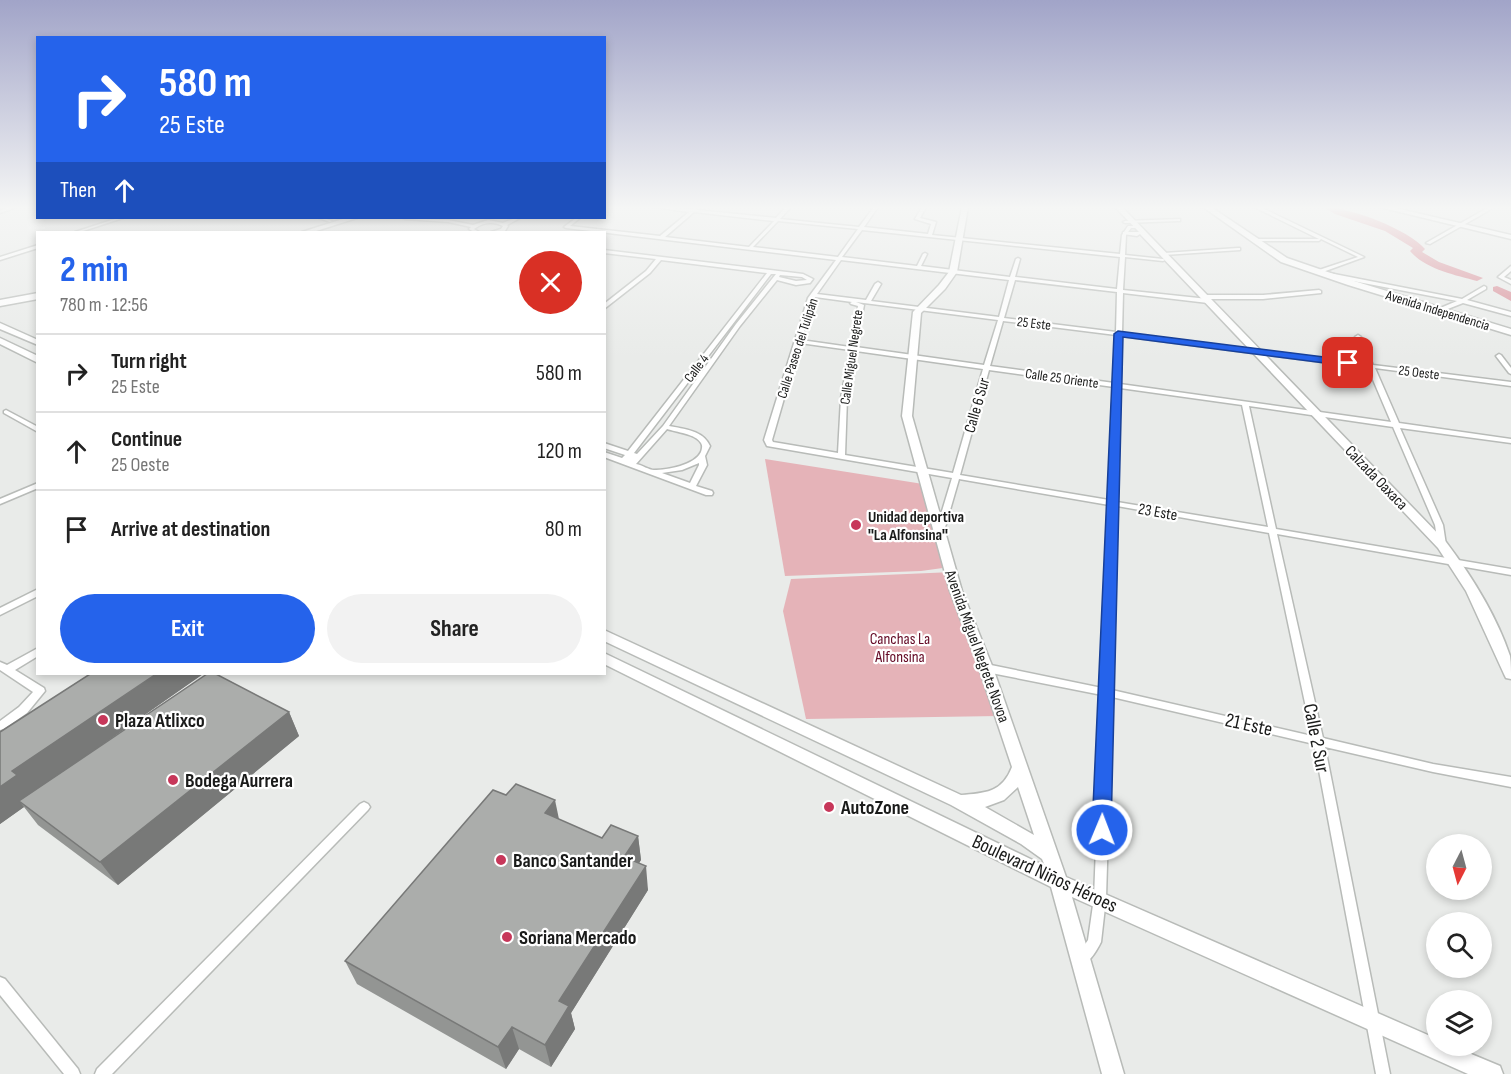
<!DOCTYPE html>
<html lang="en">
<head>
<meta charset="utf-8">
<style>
	:root { --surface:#fff; --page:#f2f2f2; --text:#222; --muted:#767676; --line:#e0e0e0; --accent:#2563eb }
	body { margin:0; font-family:"Sofia Sans Condensed",sans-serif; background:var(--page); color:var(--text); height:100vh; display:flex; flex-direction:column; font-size:22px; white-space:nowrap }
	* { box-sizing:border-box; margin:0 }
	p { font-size:20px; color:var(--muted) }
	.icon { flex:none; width:33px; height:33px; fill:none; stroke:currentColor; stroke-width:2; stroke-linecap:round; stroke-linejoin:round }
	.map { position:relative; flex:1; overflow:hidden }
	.drawer { position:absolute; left:36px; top:231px; width:570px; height:444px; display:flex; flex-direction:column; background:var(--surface); border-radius:0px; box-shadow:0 3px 9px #0003 }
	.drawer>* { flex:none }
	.hud { position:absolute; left:36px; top:36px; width:570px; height:183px; border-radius:0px; box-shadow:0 3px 9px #0003; background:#2563eb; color:#fff; overflow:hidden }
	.needle { width:39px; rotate:186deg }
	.tools { position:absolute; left:1426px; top:834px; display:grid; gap:12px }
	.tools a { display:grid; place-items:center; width:66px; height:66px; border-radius:50%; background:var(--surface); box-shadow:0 3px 9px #0003; font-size:30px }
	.pin { position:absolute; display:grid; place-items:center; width:51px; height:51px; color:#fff; margin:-26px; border-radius:12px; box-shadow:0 3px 9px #0006 }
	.me { position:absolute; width:66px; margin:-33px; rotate:1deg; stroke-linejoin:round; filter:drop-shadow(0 0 4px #0008) }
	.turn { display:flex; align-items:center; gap:21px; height:126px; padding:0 24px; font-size:27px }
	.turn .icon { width:78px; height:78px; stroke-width:2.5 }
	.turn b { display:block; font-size:42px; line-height:51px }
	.then { display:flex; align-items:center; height:57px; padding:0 24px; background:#0003; gap:12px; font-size:22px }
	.round { display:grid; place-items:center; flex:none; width:63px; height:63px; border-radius:32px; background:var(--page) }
	.overview { display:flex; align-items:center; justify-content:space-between; height:102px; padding:0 24px }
	h1 { font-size:36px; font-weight:700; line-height:45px; color:var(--accent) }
	.action { display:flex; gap:12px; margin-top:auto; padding:12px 24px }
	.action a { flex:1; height:69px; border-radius:36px; background:var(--accent); color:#fff; font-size:24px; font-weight:700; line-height:69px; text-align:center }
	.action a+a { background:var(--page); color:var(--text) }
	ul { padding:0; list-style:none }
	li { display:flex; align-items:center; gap:18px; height:78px; padding:0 24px; border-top:2px solid var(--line) }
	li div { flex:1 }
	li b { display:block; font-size:22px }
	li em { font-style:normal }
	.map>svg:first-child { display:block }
	.green { fill:#e5b3b8 }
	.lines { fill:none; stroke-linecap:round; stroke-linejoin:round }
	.river { fill:#d88d97; fill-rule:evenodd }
	.street-casing { stroke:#b8bbb8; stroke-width:3 }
	.secondary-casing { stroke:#b8bbb8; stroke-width:3 }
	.primary-casing { stroke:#b8bbb8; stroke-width:3 }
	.highway-casing { stroke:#b8bbb8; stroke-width:3 }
	.street { fill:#fff; fill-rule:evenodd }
	.secondary { fill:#fff; fill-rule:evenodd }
	.primary { fill:#fff; fill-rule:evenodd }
	.highway { fill:#fff; fill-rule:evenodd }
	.wall { fill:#939593 }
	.shaded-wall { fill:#787978 }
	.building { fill:#abadab; stroke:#787978; stroke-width:1.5 }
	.route { fill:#2563eb; stroke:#184099; stroke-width:1.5 }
	.poi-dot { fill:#c7375a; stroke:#fff; stroke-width:2 }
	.labels { text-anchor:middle; stroke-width:4.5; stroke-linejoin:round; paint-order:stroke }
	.far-street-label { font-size:14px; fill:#1a1b1a; stroke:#fff }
	.street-label { font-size:16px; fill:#1a1b1a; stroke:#fff }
	.poi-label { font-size:16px; font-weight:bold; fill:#1a1b1a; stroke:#fff; text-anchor:start }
	.park-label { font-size:16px; fill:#630824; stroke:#fff }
	.near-poi-label { font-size:20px; font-weight:bold; fill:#1a1b1a; stroke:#fff; text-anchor:start }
	.near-street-label { font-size:20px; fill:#1a1b1a; stroke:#fff }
</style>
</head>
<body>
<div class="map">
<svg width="1511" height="1074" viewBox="0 0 1511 1074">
	<rect width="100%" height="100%" fill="#e9ebe9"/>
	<g class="green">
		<polygon points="765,459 923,484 950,567 921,571 785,576"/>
		<polygon points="953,572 999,716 806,719 783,611 791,579"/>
	</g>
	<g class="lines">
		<g class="river">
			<path d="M1323 207C1349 207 1408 229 1425 249L1422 252 1439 262 1483 278 1477 281C1455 275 1425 269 1410 251L1413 248 1385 231 1335 214Z"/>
			<polygon points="1497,286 1511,292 1511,301 1493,291 1493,287"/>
		</g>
		<g class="street-casing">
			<g id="street">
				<polygon points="10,207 17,207 0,213 0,211"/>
				<path d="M654 207 692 209 695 208 697 209V210L776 218 786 207H791L780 219 859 227 874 207H878L864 227 928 234 931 224 915 219 922 207H926L920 218 936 222 932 235 1120 254 1122 235 1128 226H1139V228H1131L1126 235 1125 255 1163 259 1165 260 1163 261 1125 257 1123 290 1208 299 1211 301 1208 303 1123 293 1122 333 1366 364 1355 337 1358 335 1361 337 1373 365 1511 382V386L1375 368 1399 423 1511 439V443L1400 428 1443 525 1446 545 1442 548 1438 545 1435 525 1393 427 1249 406 1276 529 1511 569V575L1277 534 1323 738 1433 764 1511 777V787L1433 772 1325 747 1390 1074H1376L1314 744 1112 697 1106 898 1101 942C1097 950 1090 962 1082 965L1077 964 1075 959 1088 940 1094 898 1102 695 986 672 983 670 981 668 983 666 986 664 1102 688 1109 505 959 479 944 531 940 533 936 531 952 478 767 446 764 440 808 298 836 260 566 228 564 227 576 218H580L570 226 660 236 689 212ZM694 212 774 221 749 247 665 237ZM778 221 858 229 838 257 753 247ZM862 230 1120 257 1117 289 1015 277 1020 259 1018 258 1016 259 1010 277 921 266 927 254 925 253 923 254 917 266 842 257ZM841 260 1009 280 999 317 871 301 881 284 878 282 875 284 866 300 817 294ZM1015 280 1117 292 1116 332 1004 318ZM815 297 852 302 850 303 851 304 858 306 850 347 801 340ZM856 302 998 320 984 365 856 347 864 305ZM1003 321 1116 335 1114 383 990 366ZM1121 336 1368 368 1391 422 1120 384ZM800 343 850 350 841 398 838 453 773 442 772 440ZM856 351 983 369 953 473 845 455 847 398ZM989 370 1114 387 1109 500 960 475ZM1120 388 1242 405 1268 527 1117 502ZM1117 506 1269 533 1312 736 1112 690Z"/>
				<polygon points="1254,207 1260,207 1364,257 1320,273 1316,273 1316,271 1358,257 1321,239 1319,241 1252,241 1252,239 1319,239"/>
				<polygon points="1489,207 1495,207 1430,244 1426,243"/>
				<polygon points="118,218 123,218 80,232 75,232"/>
				<polygon points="319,218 324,218 332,221 330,222"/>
				<path d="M403 218 448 220 473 225 488 220 503 223 515 218H520L507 225 508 226 505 231 491 232 501 229 503 226C493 221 483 222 474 229L479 232H474L469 229 471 227 448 222 405 219Z"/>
				<polygon points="1180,219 1180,221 1178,221 1125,223 1123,222 1125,221"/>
				<polygon points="38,245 38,248 0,260 0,257"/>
				<polygon points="1238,248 1240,248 1240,250 1164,255 1162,254 1164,253"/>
				<path d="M604 250 803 274 813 279 810 283 796 285 777 280 740 326 669 426C684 429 703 430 710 446L705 456 707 465 696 486 712 491 713 493 712 495H706L604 457V452L622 458 625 455 604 448V443L628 451 767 273 661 260 650 273 604 309V304L646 271 656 259 604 253ZM771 274H776L736 324 663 426 637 454 634 453ZM780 275 802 277 807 280 796 281 779 277ZM667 429C676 432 696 434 701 443 703 446 702 449 701 452 695 465 667 470 654 470 649 470 642 465 636 464ZM699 463V465L690 483 662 473 682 470Z"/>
				<polygon points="1511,266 1511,271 1504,277 1511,280 1511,284 1498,277"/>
				<polygon points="1329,273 1462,299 1484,286 1486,287 1486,289 1467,300 1511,312 1511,316 1463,303 1440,312 1438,311 1438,309 1457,301 1327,276 1326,275"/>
				<polygon points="1319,290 1321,291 1321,293 1263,299 1205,299 1202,297 1205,295 1263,295"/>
				<polygon points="1499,354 1501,355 1511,368 1511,374 1509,373 1496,356"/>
				<polygon points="6,410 38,427 38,432 4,413 4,411"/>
				<polygon points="38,483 38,488 0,504 0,499"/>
				<polygon points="38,589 38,596 0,615 0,608"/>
				<polygon points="38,648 38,656 15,670 44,688 45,691 27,713 4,729 0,730 0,721 19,707 33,692 0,670 0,662 7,665"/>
				<polygon points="364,802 368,804 370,807 368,810 112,1074 95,1074 97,1069 360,804"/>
				<polygon points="0,977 5,979 78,1069 80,1074 64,1074 0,995"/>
			</g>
		</g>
		<g class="secondary-casing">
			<g id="secondary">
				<path d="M962 207H968L957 272 945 289 921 313 912 416 962 591 993 668 1066 877 1437 1039V1046H1452L1500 1066 1503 1074H1468L1072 897 1124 1074H1102L1051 887 604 664V653L1045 866 1042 859 1021 844 951 805 604 641V630L961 795C985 793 1002 793 1012 767L979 668 950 591 902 416 913 312 939 285 949 272ZM1018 787 1034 835 985 807 1004 800Z"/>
				<polygon points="1203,207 1211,207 1287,258 1354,281 1511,329 1511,335 1348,285 1281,262"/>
				<polygon points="1379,207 1391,207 1511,235 1511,239"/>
				<polygon points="0,323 38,340 38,345 0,329"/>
				<polygon points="0,338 38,356 38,363 0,344"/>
			</g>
		</g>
		<g class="primary-casing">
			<path id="primary" d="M1115 207H1122L1446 542C1471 575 1497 617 1510 656 1511 663 1511 672 1511 679L1506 678 1504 674 1466 591 1438 548 1140 234 1137 236 1123 234V232H1139Z"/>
		</g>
		<g class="highway-casing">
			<g id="highway">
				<polygon points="346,218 357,218 313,232 302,232"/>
				<polygon points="38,293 38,299 0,306 0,300"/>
			</g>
		</g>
		<use href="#street" class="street"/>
		<use href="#secondary" class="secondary"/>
		<use href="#primary" class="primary"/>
		<use href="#highway" class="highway"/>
	</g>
	<g class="wall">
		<polygon points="203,674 78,761 289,712 299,736 118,885 38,825 24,807 0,824 0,732"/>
		<polygon points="558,819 602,838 638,836 641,860 639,863 648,890 571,1013 575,1029 551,1067 519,1049 506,1069 357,984 345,961"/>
	</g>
	<g class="shaded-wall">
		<polygon points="156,674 203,674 32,794 19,801 24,807 0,824 0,787 12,771"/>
		<polygon points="289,712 299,736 118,885 100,862"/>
		<polygon points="555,800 560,824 545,813"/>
		<polygon points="638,836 641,860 627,881 624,857"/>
		<polygon points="646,866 648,890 571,1013 575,1029 551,1067 545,1045 559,1001"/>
		<polygon points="512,1027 519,1049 506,1069 498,1047"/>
	</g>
	<g class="building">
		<polygon points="90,674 156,674 12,771 17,775 0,787 0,732"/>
		<polygon points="207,674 216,674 289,712 100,862 19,801"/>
		<polygon points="516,784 555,800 545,813 602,838 611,825 638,836 624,857 646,866 559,1001 569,1006 545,1045 512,1027 498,1047 345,961 493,790 506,795"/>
	</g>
	<linearGradient id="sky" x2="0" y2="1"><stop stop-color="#a1a4c8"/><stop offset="0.58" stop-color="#f5f6f5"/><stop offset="1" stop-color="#f5f6f5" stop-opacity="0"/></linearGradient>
	<rect width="1511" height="358" fill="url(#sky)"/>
	<polygon class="route" points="1118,331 1348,360 1353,363 1348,366 1123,337 1111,830 1108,835 1102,838 1095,835 1092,830 1114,334"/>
	<g class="poi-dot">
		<circle cx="856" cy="525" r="6"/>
		<circle cx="103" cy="720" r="6"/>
		<circle cx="173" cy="780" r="6"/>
		<circle cx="829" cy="807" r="6"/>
		<circle cx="501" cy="860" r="6"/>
		<circle cx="507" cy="937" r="6"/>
	</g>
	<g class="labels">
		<g class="far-street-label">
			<text transform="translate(1438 310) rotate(17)" y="5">Avenida Independencia</text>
			<text transform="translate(1034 323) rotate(7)" y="5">25 Este</text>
			<text transform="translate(797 348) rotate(-72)" y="5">Calle Paseo del Tulipán</text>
			<text transform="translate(851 357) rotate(-82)" y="5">Calle Miguel Negrete</text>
			<text transform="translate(696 368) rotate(-53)" y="5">Calle 4</text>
			<text transform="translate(1419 372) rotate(7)" y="5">25 Oeste</text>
			<text transform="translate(1062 378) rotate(8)" y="5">Calle 25 Oriente</text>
		</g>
		<g class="street-label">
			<text transform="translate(976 405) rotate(-74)" y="6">Calle 6 Sur</text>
			<text transform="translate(1377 477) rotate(46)" y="6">Calzada Oaxaca</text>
			<text transform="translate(1158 511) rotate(10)" y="6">23 Este</text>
			<text transform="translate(978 646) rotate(70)" y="6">Avenida Miguel Negrete Novoa</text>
		</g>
		<g class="poi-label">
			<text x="868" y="522">Unidad deportiva<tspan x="868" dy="18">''La Alfonsina''</tspan></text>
		</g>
		<g class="park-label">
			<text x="900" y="644">Canchas La<tspan x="900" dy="18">Alfonsina</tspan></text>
		</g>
		<g class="near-poi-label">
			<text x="115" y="727">Plaza Atlixco</text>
			<text x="185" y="787">Bodega Aurrera</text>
			<text x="841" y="814">AutoZone</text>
			<text x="513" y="867">Banco Santander</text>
			<text x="519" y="944">Soriana Mercado</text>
		</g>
		<g class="near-street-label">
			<text transform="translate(1249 724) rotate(12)" y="7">21 Este</text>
			<text transform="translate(1317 738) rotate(79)" y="7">Calle 2 Sur</text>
			<text transform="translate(1045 873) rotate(25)" y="7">Boulevard Niños Héroes</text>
		</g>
	</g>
</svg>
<div class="tools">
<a><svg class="needle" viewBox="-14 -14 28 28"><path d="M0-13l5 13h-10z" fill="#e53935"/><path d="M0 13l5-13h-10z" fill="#767676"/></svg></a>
<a><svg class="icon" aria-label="search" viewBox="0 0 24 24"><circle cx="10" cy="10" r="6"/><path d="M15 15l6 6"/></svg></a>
<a><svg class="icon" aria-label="layers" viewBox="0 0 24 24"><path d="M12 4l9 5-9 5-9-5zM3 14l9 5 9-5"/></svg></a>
</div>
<div class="pin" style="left:1348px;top:363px;background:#d93025"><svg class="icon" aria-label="arrive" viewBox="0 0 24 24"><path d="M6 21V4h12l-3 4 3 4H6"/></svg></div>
<svg class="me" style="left:1102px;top:830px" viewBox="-20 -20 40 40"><circle r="17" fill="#2563eb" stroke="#fff" stroke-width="3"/><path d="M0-11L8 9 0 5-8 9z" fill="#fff"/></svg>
<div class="hud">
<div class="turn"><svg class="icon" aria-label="right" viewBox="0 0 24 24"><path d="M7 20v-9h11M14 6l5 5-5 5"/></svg><div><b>580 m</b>25 Este</div></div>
<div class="then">Then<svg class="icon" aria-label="ahead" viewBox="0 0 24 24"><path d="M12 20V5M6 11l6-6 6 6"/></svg></div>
</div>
<section class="drawer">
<div class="overview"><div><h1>2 min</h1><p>780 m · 12:56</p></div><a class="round" style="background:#d93025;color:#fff"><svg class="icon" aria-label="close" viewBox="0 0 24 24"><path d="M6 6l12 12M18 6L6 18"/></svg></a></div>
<ul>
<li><svg class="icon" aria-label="right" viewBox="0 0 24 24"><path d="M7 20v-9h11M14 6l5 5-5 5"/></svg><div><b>Turn right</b><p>25 Este</p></div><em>580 m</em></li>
<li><svg class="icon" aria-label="ahead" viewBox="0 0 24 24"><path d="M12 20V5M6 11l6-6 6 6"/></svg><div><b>Continue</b><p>25 Oeste</p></div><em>120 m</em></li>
<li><svg class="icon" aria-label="arrive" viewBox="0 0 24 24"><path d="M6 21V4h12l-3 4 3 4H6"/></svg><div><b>Arrive at destination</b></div><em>80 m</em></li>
</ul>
<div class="action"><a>Exit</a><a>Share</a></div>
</section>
</div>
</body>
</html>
